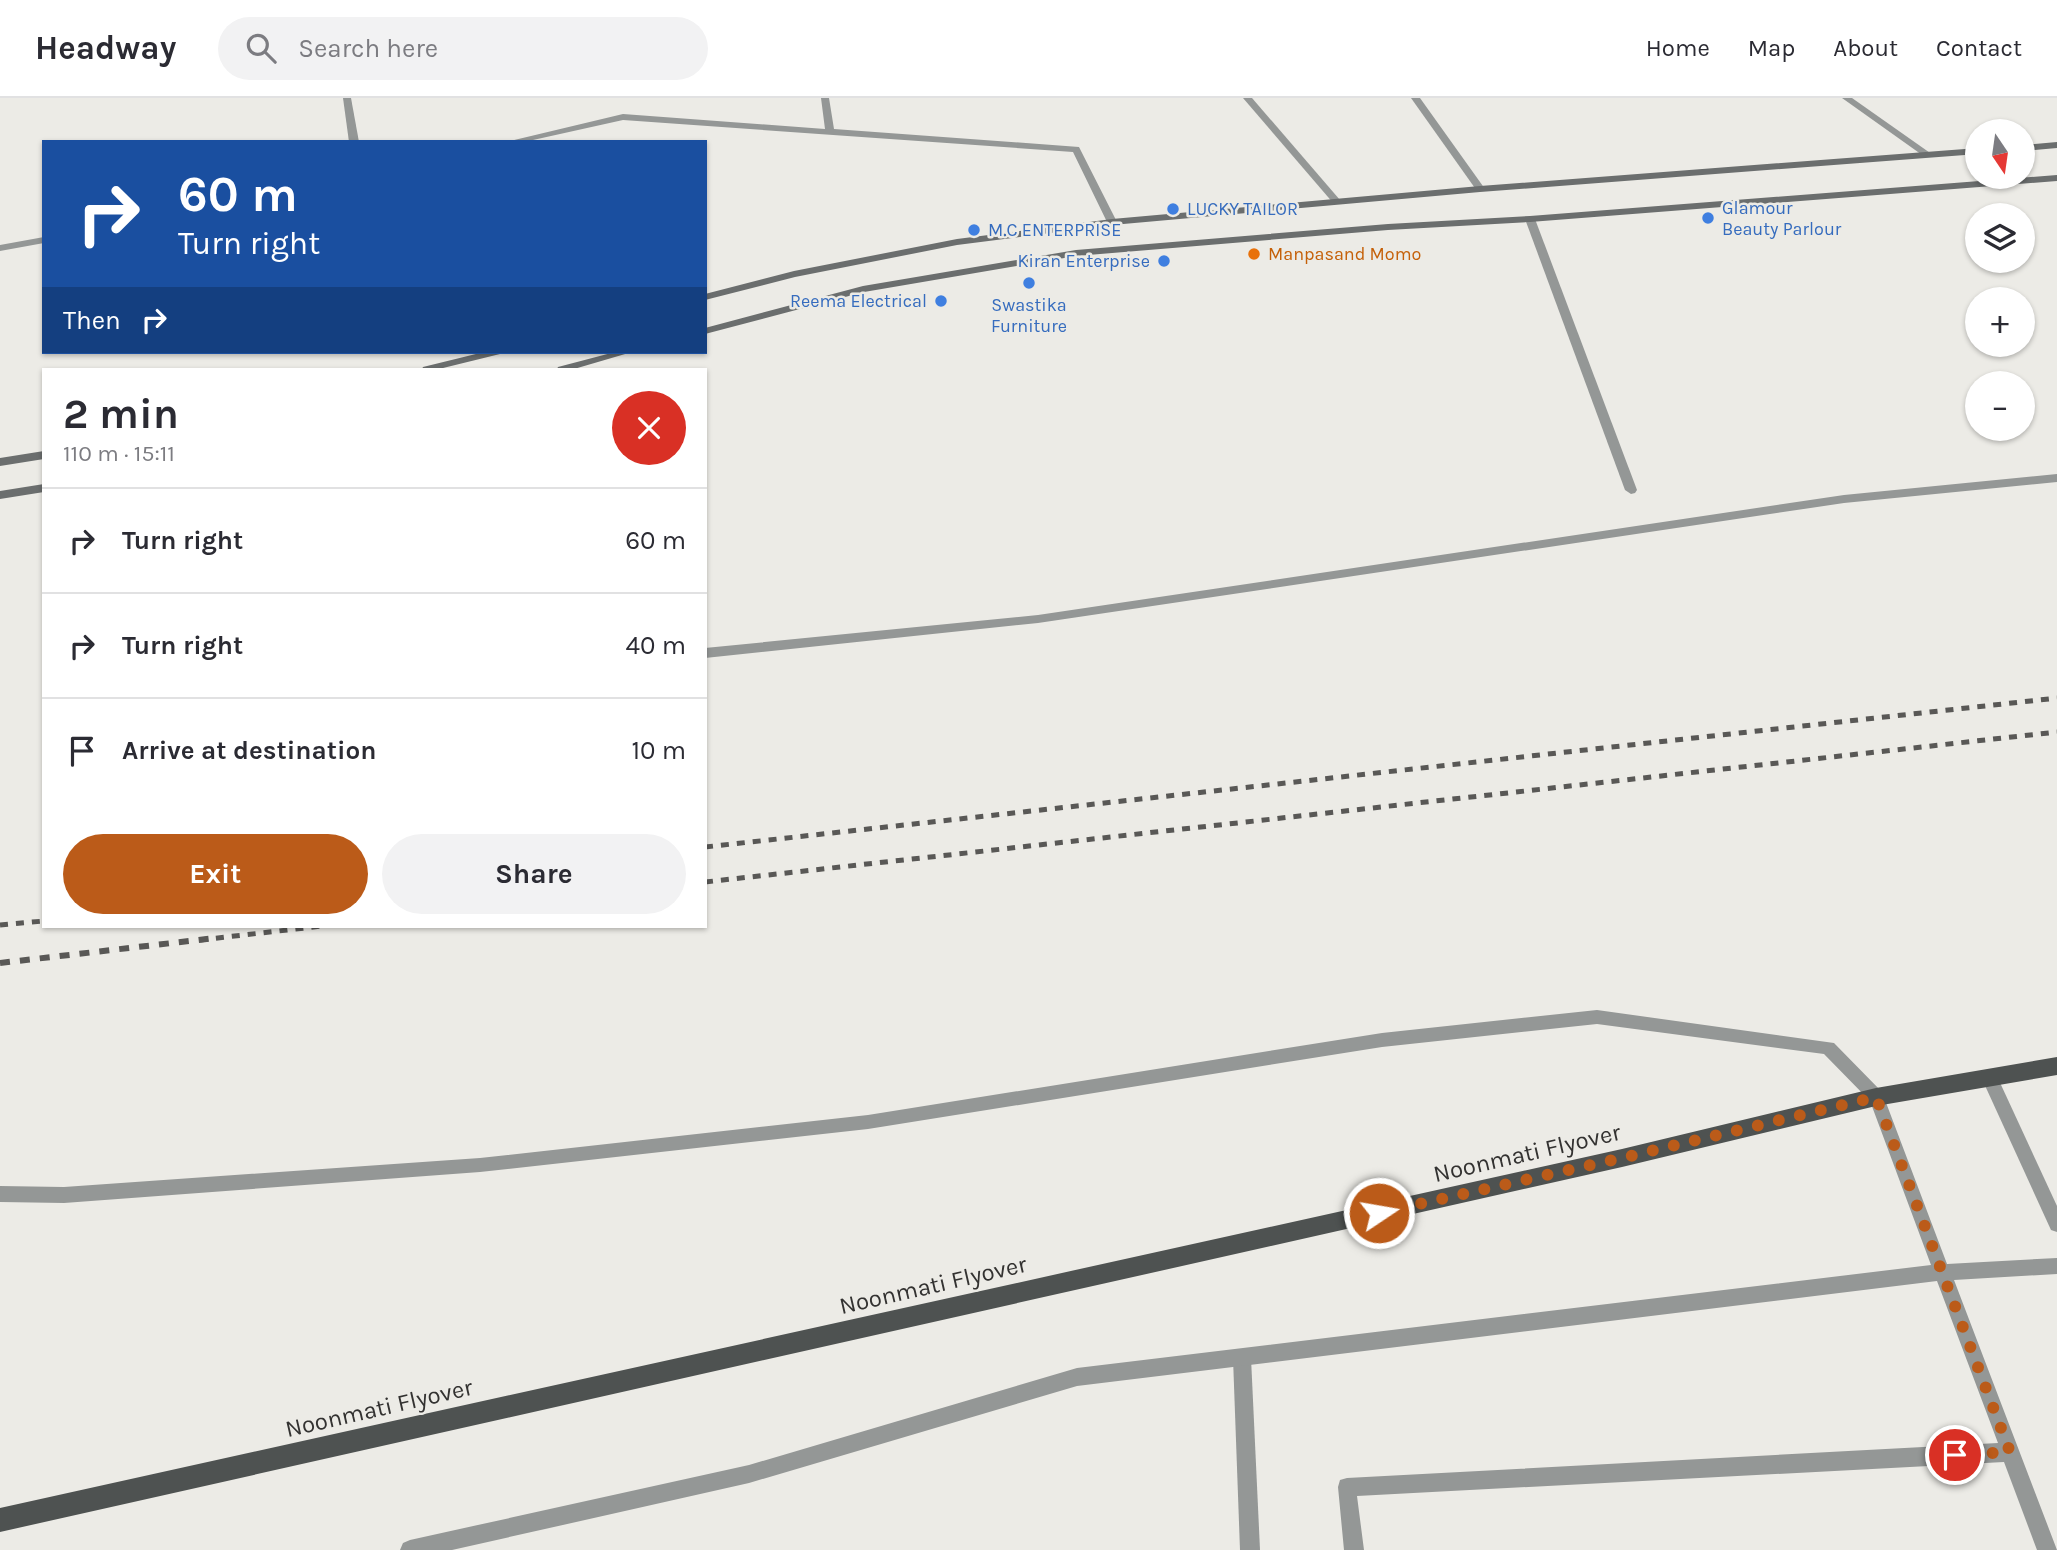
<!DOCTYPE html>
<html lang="en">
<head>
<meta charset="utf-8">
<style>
	:root { --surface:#fff; --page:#f2f2f3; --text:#2b2b33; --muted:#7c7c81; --line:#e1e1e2; --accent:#bb5b19 }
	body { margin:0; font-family:Karla,sans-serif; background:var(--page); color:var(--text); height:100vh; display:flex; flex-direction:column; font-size:26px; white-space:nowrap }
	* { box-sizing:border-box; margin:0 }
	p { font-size:23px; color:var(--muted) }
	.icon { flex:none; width:38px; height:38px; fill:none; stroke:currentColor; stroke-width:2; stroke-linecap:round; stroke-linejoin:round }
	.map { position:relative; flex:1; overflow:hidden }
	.side { position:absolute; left:42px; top:270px; width:665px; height:560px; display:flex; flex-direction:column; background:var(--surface); border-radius:0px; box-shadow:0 2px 5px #0004 }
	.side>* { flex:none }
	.top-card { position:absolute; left:42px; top:42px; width:665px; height:214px; border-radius:0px; box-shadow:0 2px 5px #0004; background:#1a4fa0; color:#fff; overflow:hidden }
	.needle { width:46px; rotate:167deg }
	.buttons { position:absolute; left:1965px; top:21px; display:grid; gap:14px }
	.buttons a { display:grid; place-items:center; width:70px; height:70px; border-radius:50%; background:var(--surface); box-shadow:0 2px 5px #0004; font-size:35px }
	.pin { position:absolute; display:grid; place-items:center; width:60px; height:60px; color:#fff; margin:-30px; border:4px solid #fff; border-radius:50%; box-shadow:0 2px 7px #0007 }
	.me { position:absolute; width:77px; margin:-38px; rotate:78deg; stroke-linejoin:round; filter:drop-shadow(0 0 5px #0008) }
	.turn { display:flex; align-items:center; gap:24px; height:147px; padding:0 21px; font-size:32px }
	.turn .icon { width:91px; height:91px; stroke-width:2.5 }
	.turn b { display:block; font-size:49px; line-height:60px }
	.then { display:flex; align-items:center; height:66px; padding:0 21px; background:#0003; gap:14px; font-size:26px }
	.round { display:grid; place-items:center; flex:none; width:74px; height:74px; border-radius:37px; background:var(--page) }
	.summary { display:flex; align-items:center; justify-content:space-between; height:119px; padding:0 21px }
	h1 { font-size:42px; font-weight:700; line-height:52px }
	.action { display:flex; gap:14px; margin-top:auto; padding:14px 21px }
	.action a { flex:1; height:80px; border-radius:42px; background:var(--accent); color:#fff; font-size:28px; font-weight:700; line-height:80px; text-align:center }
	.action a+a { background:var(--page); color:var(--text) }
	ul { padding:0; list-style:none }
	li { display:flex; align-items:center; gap:21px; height:105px; padding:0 21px; border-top:2px solid var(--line) }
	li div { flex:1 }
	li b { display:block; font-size:26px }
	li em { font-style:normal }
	header { display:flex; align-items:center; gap:42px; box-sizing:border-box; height:98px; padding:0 35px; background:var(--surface); border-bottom:2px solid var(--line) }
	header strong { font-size:33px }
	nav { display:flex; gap:38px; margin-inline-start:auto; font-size:24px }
	.search { width:490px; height:63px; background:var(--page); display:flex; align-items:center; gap:18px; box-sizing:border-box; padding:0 24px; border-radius:38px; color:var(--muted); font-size:26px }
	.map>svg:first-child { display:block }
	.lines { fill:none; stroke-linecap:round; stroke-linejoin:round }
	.lane { fill:#949796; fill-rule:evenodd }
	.street { fill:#949796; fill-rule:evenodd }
	.secondary { fill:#6b6e6e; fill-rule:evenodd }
	.primary { fill:#4e5251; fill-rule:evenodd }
	.rail-far1 { stroke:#595856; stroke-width:5; stroke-dasharray:8 8; stroke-linecap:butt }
	.rail { stroke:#595856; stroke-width:6; stroke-dasharray:10 10; stroke-linecap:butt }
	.route { stroke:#bb5b19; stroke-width:12; stroke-dasharray:0 21.6 }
	.shop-dot { fill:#3f7fe0; stroke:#ecebe6; stroke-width:2.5 }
	.food-dot { fill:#e8710a; stroke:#ecebe6; stroke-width:2.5 }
	.labels { text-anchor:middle; stroke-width:5; stroke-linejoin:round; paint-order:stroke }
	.far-shop-label { font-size:18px; fill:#366cbe; stroke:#ecebe6; text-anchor:start }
	.far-food-label { font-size:18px; fill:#c56008; stroke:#ecebe6; text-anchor:start }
	.near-street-label { font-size:24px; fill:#333231; stroke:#ecebe6 }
</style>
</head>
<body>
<header>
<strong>Headway</strong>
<div class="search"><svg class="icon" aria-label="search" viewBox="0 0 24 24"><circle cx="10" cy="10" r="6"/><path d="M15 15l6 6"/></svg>Search here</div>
<nav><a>Home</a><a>Map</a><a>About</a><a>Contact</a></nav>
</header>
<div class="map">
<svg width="2057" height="1452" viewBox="0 0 2057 1452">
	<rect width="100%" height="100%" fill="#ecebe6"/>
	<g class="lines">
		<polygon class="lane" points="1242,1251 1248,1254 1251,1260 1260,1452 1240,1452 1233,1260 1236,1254"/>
		<g class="street">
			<polygon points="343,0 351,0 359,44 349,44"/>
			<polygon points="821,0 829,0 834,31 1079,49 1117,124 1112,127 1107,124 1073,54 623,22 524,44 506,44 623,16 825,31"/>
			<polygon points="1243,0 1252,0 1340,102 1340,106 1334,106"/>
			<polygon points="1411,0 1420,0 1485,91 1483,93 1477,93"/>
			<polygon points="1842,0 1852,0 1933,57 1925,59"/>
			<polygon points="1530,118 1535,121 1637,392 1635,395 1631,396 1625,392 1525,121"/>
			<polygon points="44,139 44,145 0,153 0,147"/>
			<polygon points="2057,376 2057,384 1844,405 1038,525 705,560 705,550 1038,517 1844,397"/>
			<polygon points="1597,912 1834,945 1882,994 1947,1166 2057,1160 2057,1176 1954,1182 2057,1452 2037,1452 2004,1364 1357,1398 1364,1452 1344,1452 1338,1389 1340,1382 1347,1380 1998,1345 1937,1183 1077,1288 749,1385 452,1452 400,1452 403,1445 410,1442 749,1367 1077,1270 1931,1167 1870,1003 1824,956 1597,926 1382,949 868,1031 480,1074 64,1105 0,1104 0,1088 64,1089 480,1060 868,1017 1382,935"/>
			<polygon points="1990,974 1996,976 2057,1108 2057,1134 2051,1132 1982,981 1984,976"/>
		</g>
		<g class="secondary">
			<polygon points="2057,44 2057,50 2023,53 2023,47"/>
			<polygon points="1978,50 1978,56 1480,94 1112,127 957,147 795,179 705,202 705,196 794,173 957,141 1112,121 1480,88"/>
			<polygon points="2057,77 2057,83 1530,124 1388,132 1076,158 864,194 705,236 705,230 863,188 1076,152 1388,126 1530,118"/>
			<polygon points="484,254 501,254 500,256 439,271 422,271 423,269"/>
			<polygon points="615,254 632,254 574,271 557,271 558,269"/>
			<polygon points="44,353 44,361 0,368 0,360"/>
			<polygon points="44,386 44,394 0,401 0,393"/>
		</g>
		<polygon class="primary" points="2057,959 2057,977 1876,1008 1622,1069 0,1434 0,1410 1622,1051 1876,990"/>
		<g class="rail-far1">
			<polyline points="705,749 2057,600"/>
			<polyline points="705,784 2057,634"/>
			<polyline points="0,827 44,823"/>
			<polyline points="200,842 322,828"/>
		</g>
		<polyline class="rail" points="0,865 215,840"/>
	</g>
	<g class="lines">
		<polyline class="route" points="1379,1115 1622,1060 1876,999 2010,1354 1955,1357"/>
	</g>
	<g class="shop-dot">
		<circle cx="1173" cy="111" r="7"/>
		<circle cx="1708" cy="120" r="7"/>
		<circle cx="974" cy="132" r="7"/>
		<circle cx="1164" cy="163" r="7"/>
		<circle cx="1029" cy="185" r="7"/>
		<circle cx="941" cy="203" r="7"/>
	</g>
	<circle class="food-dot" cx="1254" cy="156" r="7"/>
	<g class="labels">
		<g class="far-shop-label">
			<text x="1722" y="116">Glamour<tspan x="1722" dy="21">Beauty Parlour</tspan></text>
			<text x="1187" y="117">LUCKY TAILOR</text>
			<text x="988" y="138">M.C ENTERPRISE</text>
			<text x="1150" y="169" text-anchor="end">Kiran Enterprise</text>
			<text x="927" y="209" text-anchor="end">Reema Electrical</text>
			<text x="1029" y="213" text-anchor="middle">Swastika<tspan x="1029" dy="21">Furniture</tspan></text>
		</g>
		<g class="far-food-label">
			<text x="1268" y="162">Manpasand Momo</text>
		</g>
		<g class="near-street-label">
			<text transform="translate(1527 1055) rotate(-13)" y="8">Noonmati Flyover</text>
			<text transform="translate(933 1187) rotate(-13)" y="8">Noonmati Flyover</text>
			<text transform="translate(379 1310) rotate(-13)" y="8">Noonmati Flyover</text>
		</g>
	</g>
</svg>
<div class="buttons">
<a><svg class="needle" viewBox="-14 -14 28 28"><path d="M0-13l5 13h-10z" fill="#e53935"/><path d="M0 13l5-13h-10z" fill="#7c7c81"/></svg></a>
<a><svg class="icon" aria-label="layers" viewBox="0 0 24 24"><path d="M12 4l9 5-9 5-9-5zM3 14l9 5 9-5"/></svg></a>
<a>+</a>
<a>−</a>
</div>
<div class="pin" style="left:1955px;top:1357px;background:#d93025"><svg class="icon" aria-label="arrive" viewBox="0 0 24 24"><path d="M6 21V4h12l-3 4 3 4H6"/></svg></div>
<svg class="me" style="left:1379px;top:1115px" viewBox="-20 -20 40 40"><circle r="17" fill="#bb5b19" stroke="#fff" stroke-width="3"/><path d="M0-11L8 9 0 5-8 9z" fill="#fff"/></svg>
<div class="top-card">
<div class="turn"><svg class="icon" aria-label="right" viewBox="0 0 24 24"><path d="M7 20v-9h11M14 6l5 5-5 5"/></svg><div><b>60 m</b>Turn right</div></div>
<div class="then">Then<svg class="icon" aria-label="right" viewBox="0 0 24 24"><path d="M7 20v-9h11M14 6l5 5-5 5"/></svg></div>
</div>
<section class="side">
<div class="summary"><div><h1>2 min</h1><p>110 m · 15:11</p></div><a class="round" style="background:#d93025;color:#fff"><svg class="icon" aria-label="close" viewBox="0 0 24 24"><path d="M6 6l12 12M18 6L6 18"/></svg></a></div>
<ul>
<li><svg class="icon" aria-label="right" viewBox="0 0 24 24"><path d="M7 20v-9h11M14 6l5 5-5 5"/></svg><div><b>Turn right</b></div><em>60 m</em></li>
<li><svg class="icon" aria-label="right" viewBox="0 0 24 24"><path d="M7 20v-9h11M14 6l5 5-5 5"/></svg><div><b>Turn right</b></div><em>40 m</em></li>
<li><svg class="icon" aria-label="arrive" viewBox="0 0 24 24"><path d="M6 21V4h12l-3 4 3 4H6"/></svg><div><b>Arrive at destination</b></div><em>10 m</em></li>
</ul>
<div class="action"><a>Exit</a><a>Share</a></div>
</section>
</div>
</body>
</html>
